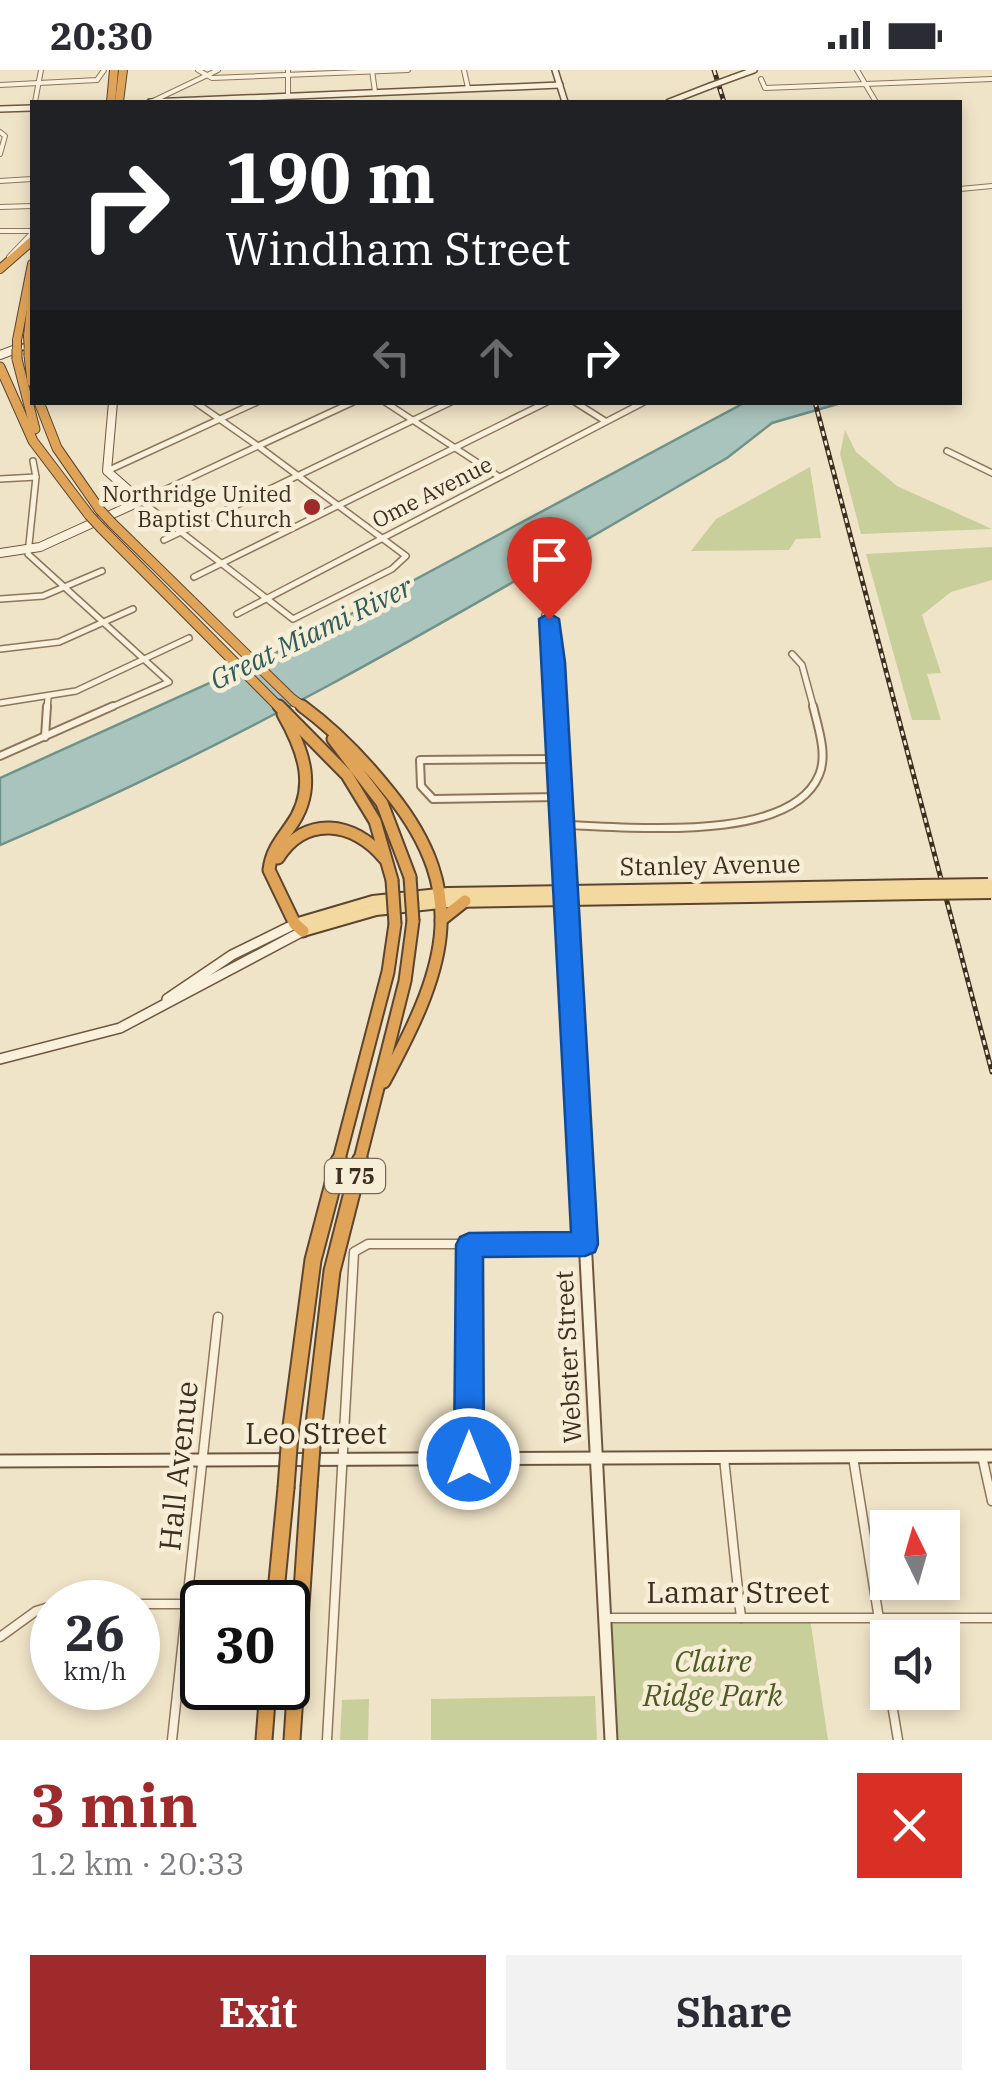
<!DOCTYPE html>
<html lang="en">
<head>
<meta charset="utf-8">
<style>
	:root { --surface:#fff; --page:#f2f2f3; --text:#2b2b33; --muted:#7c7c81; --accent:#9e2a2b }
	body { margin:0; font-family:"IBM Plex Serif",serif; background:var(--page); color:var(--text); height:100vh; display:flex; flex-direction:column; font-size:38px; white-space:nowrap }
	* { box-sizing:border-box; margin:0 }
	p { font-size:32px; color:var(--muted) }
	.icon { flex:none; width:55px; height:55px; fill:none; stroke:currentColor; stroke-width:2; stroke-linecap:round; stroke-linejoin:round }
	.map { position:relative; height:1670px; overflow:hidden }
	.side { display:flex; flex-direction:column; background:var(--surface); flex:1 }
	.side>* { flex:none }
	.guide { position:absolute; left:30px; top:30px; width:932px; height:305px; border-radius:0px; box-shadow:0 5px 15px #0003; background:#202124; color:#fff; overflow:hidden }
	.needle { width:65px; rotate:355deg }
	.fabs { position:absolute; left:870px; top:1440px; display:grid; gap:20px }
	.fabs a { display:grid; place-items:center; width:90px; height:90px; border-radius:0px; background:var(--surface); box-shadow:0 5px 15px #0003; font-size:50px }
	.speed { position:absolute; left:30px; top:1510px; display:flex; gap:20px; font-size:50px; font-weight:700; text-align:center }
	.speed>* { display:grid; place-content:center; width:130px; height:130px; border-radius:50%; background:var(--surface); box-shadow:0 5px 15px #0003; line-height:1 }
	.speed small { font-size:25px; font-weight:400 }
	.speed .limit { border:5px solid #111; border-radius:15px; background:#fff; color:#111 }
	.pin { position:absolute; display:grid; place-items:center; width:85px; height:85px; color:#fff; margin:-102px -42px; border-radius:50% 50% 50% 0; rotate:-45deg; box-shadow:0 0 10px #0007 }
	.pin .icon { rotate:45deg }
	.me { position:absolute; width:110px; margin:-55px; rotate:0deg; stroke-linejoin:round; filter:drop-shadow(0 0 8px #0008) }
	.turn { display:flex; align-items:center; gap:35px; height:210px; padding:0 30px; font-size:45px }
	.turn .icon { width:130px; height:130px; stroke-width:2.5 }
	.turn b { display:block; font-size:70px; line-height:85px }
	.lanes { display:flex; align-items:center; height:95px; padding:0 30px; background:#0003; justify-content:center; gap:50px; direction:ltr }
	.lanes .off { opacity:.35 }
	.round { display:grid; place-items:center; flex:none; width:105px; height:105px; border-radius:0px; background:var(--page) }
	.summary { display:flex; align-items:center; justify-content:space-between; height:170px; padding:0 30px }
	h1 { font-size:60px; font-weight:800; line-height:75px; color:var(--accent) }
	.button { display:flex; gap:20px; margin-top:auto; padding:20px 30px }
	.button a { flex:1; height:115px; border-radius:0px; background:var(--accent); color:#fff; font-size:40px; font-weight:800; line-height:115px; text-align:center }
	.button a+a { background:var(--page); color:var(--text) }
	.status { display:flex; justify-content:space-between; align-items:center; height:70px; padding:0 50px; background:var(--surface); direction:ltr }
	.status svg { height:28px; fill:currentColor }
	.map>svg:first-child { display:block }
	.green { fill:#c9cf9b }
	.water { fill:#a9c4bc; stroke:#6f938a; stroke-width:2.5 }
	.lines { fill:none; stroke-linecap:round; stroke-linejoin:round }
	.street-far3-casing { stroke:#8d765c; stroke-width:6 }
	.street-far2-casing { stroke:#8d765c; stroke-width:8 }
	.street-far1-casing { stroke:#8d765c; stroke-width:10 }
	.street-casing { stroke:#8d765c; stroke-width:11 }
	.secondary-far3-casing { stroke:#6f573f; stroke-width:8 }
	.secondary-far2-casing { stroke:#6f573f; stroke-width:10 }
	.secondary-far1-casing { stroke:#6f573f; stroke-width:12 }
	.secondary-casing { stroke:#6f573f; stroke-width:15 }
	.primary-casing { stroke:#5b4430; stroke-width:14 }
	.highway-far3-casing { stroke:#5b4430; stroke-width:10 }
	.highway-far2-casing { stroke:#5b4430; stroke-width:11 }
	.highway-far1-casing { stroke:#5b4430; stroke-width:15 }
	.highway-casing { stroke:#5b4430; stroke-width:19 }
	.street-far3 { stroke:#faf1dc; stroke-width:4 }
	.street-far2 { stroke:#faf1dc; stroke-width:5 }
	.street-far1 { stroke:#faf1dc; stroke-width:6 }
	.street { stroke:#faf1dc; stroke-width:8 }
	.secondary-far3 { stroke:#faf1dc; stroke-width:5 }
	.secondary-far2 { stroke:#faf1dc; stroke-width:8 }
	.secondary-far1 { stroke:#faf1dc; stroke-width:9 }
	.secondary { stroke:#faf1dc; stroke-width:11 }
	.primary { stroke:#f3d9a0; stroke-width:10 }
	.highway-far3 { stroke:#e0a458; stroke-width:8 }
	.highway-far2 { stroke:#e0a458; stroke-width:9 }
	.highway-far1 { stroke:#e0a458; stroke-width:11 }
	.highway { stroke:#e0a458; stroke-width:15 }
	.rail-casing { stroke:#3d2e20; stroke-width:5 }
	.rail { stroke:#f7eed8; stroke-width:2.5; stroke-dasharray:5; stroke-linecap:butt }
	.secondary-bridge-casing { stroke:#6f573f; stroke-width:8; stroke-linecap:butt }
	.primary-bridge-casing { stroke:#5b4430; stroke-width:14; stroke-linecap:butt }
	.highway-bridge-far3-casing { stroke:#5b4430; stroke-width:10; stroke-linecap:butt }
	.highway-bridge-far2-casing { stroke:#5b4430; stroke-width:11; stroke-linecap:butt }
	.highway-bridge-far1-casing { stroke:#5b4430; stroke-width:15; stroke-linecap:butt }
	.highway-bridge-casing { stroke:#5b4430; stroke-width:19; stroke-linecap:butt }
	.secondary-bridge { stroke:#faf1dc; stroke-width:5 }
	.primary-bridge { stroke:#f3d9a0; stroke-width:10 }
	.highway-bridge-far3 { stroke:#e0a458; stroke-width:8 }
	.highway-bridge-far2 { stroke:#e0a458; stroke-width:9 }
	.highway-bridge-far1 { stroke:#e0a458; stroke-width:11 }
	.highway-bridge { stroke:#e0a458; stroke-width:15 }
	.route { fill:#1a73e8; stroke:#114b97; stroke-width:2.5 }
	.poi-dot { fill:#9e2a2b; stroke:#f7eed8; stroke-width:4 }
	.labels { text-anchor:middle; stroke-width:9; stroke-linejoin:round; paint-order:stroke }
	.far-street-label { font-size:22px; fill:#3d2e20; stroke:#f7eed8 }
	.far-poi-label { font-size:22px; fill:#3d2e20; stroke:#f7eed8; text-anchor:end }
	.shield { fill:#f7eed8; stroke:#756857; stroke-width:2.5 }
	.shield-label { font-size:22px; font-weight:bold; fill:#3d2e20 }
	.street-label { font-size:25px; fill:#3d2e20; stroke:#f7eed8 }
	.water-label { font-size:28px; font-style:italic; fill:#2f5d5a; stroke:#f7eed8 }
	.near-street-label { font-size:30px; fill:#3d2e20; stroke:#f7eed8 }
	.near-park-label { font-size:30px; font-style:italic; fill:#4d5a26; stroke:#f7eed8 }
</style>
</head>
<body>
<div class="status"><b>20:30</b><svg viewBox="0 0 49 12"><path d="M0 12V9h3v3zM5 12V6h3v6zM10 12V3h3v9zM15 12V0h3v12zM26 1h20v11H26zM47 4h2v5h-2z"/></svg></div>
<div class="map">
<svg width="992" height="1670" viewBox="0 0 992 1670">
	<rect width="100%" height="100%" fill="#f0e4c8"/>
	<g class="green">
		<polygon points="845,360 856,382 897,416 992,459 861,464 840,384"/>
		<polygon points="810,397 821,468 796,469 789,480 691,481 716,449"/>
		<polygon points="992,477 992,510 951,522 922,545 941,603 927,604 941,650 912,650 866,484"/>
		<polygon points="604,1548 810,1548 828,1670 611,1670"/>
		<polygon points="595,1626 597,1670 431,1670 431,1629"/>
		<polygon points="369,1629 368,1670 340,1670 342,1630"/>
	</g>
	<path class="water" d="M744 333H841L772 353 727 388C489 526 254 668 0 775V708L293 575Z"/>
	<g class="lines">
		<g class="street-far3-casing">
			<g id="street-far3">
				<polyline points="198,0 212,8 408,0"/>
				<polyline points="288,0 288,26"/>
				<polyline points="372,0 375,22"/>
				<polyline points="464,0 468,18"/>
				<polyline points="857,0 876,32"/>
				<polyline points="761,9 765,18 992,9"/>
				<polyline points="0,15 97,10 104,0"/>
				<polyline points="35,32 41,0"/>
				<polyline points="151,32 218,0"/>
				<polyline points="0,62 5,66 0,84"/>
				<polyline points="0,111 32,109"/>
				<polyline points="960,119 992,116"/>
				<polyline points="0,137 32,136"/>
				<polyline points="0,161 32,161"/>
				<polyline points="9,187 32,163"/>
			</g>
		</g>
		<g class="street-far2-casing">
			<g id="street-far2">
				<polyline points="195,332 258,376"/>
				<polyline points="385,332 498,406"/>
				<polyline points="575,332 605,351"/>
				<polygon points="258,376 406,486 392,499 293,549 141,431"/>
				<polyline points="258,376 353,332"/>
				<polyline points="947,381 992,403"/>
				<polyline points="33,391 36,407 28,484 169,612 107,639"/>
				<polyline points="107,401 257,332"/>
				<polyline points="0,409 36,407"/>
				<polyline points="164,470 451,332"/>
				<polyline points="194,507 547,332"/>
				<polyline points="0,529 43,526 102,501"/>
				<polyline points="237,544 644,332"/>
				<polyline points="545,545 553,558 557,639"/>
				<polyline points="0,579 59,572 133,539"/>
				<polyline points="792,584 802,595 814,639"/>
				<polyline points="0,633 76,621 189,568"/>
				<polyline points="47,639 48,628"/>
			</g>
		</g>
		<g class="street-far1-casing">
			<g id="street-far1">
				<polyline points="557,636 567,820"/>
				<polyline points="45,667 47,636"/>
				<polyline points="0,686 113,636"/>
				<polyline points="560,689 420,690 421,716 433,729 562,727"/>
				<path d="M563 755C625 756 790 775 819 705 828 685 818 657 813 636"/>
			</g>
		</g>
		<g class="street-casing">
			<g id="street">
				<polyline points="469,1175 469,1388"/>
				<polyline points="982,1386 992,1431"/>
				<polyline points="853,1387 888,1605"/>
				<polyline points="724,1388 741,1548"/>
				<polyline points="138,1534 186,1534"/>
				<polyline points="606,1548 992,1548"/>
				<polyline points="0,1567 36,1541 52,1536"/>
				<polyline points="890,1622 898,1670"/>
				<polyline points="172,1670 218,1247"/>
				<polyline points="327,1670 354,1182 368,1174 585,1174"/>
			</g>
		</g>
		<g class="secondary-far3-casing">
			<g id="secondary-far3">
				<polyline points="555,0 565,32"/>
				<polyline points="732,8 754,0"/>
				<polyline points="150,32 560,15"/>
				<polyline points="669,32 710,16"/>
				<polyline points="0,39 32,38"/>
				<polyline points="9,282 32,274"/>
			</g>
		</g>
		<g class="secondary-far2-casing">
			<g id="secondary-far2">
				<polyline points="0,285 16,279"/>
				<polyline points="0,483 40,477 141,431 107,401 113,332"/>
			</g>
		</g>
		<g class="secondary-far1-casing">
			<g id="secondary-far1">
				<polyline points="567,824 581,1093"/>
				<polyline points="167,929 232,885 295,854"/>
				<polyline points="0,989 120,958 303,861"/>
			</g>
		</g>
		<g class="secondary-casing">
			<g id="secondary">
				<polyline points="581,1091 611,1670"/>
				<polyline points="0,1391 992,1386"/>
			</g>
		</g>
		<g class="primary-casing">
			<g id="primary">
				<polyline points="295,854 373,831 448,823 919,815"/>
				<polyline points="303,861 376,840 449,832 921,824"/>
			</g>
		</g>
		<g class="highway-far3-casing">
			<g id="highway-far3">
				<polyline points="111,32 114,0"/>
				<polyline points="119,32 123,0"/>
				<polyline points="0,199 32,171"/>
				<polyline points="28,266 32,229"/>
				<polyline points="17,270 32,194"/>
			</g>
		</g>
		<g class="highway-far2-casing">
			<g id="highway-far2">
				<polyline points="29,285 32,312"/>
				<polyline points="17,289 35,359"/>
				<polyline points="0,297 33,371 89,445"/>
				<polyline points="39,332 57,378 100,440"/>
				<polyline points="112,453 295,632"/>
				<polyline points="101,458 281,639"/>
				<polyline points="292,629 306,639"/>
			</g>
		</g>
		<g class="highway-far1-casing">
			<g id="highway-far1">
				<polyline points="279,636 347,705 375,751 392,810"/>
				<path d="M302 636C336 661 364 690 390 723 474 827 442 904 384 1012"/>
				<path d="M283 644C304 681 318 719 290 757 280 771 271 782 269 800L295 854 303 861"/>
				<polyline points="333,669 382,733 410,807"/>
				<path d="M278 788C305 745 354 751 384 788"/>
				<polyline points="441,850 465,831"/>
				<polyline points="338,1093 388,902 395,854"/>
				<polyline points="359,1093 405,911 413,851"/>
			</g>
		</g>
		<g class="highway-casing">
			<g id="highway">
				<polyline points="313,1363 332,1201 360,1091"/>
				<polyline points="290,1364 313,1190 339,1091"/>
				<polyline points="275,1532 286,1418"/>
				<polyline points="264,1670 268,1618"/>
				<polyline points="292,1670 309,1417"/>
			</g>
		</g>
		<use href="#street-far3" class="street-far3"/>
		<use href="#street-far2" class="street-far2"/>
		<use href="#street-far1" class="street-far1"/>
		<use href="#street" class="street"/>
		<use href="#secondary-far3" class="secondary-far3"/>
		<use href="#secondary-far2" class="secondary-far2"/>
		<use href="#secondary-far1" class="secondary-far1"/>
		<use href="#secondary" class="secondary"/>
		<use href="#primary" class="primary"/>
		<use href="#highway-far3" class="highway-far3"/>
		<use href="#highway-far2" class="highway-far2"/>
		<use href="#highway-far1" class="highway-far1"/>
		<use href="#highway" class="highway"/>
		<g class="rail-casing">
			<g id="rail">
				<polyline points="714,0 724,32"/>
				<polyline points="815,332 992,1002"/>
			</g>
		</g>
		<use href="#rail" class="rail"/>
		<g class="secondary-bridge-casing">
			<polyline id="secondary-bridge" points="710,16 732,8"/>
		</g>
		<g class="primary-bridge-casing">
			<g id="primary-bridge">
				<polyline points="919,815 988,814"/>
				<polyline points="921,824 991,823"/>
			</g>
		</g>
		<g class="highway-bridge-far3-casing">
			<g id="highway-bridge-far3">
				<polyline points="28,266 29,282"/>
				<polyline points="17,270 17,282"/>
			</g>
		</g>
		<g class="highway-bridge-far2-casing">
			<g id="highway-bridge-far2">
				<polyline points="17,279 17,289"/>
				<polyline points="29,279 29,285"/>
				<polyline points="100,440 112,453"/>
				<polyline points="89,445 101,458"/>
			</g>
		</g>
		<g class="highway-bridge-far1-casing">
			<g id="highway-bridge-far1">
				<polyline points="410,807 413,851"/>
				<polyline points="392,810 395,854"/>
			</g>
		</g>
		<g class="highway-bridge-casing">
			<g id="highway-bridge">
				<polyline points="309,1417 313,1363"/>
				<polyline points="286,1418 290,1364"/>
			</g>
		</g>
		<use href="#secondary-bridge" class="secondary-bridge"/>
		<use href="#primary-bridge" class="primary-bridge"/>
		<use href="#highway-bridge-far3" class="highway-bridge-far3"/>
		<use href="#highway-bridge-far2" class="highway-bridge-far2"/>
		<use href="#highway-bridge-far1" class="highway-bridge-far1"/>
		<use href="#highway-bridge" class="highway-bridge"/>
	</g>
	<polygon class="route" points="549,543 559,549 565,592 598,1174 595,1182 585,1186 483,1187 484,1389 479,1399 469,1403 458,1399 454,1389 456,1175 460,1167 469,1163 571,1162 539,549"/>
	<circle class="poi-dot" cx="312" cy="437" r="10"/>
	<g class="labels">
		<g class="far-street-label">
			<text transform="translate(432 422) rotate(-27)" y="8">Ome Avenue</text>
		</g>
		<g class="far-poi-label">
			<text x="292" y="432">Northridge United<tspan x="292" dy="25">Baptist Church</tspan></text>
		</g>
		<rect class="shield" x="325" y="1089" width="60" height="34" rx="8"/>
		<g class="shield-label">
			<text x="355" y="1114">I 75</text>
		</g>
		<g class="street-label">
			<text transform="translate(710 795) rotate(-1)" y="9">Stanley Avenue</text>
			<text transform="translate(568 1287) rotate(-93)" y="9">Webster Street</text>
		</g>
		<g class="water-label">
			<text transform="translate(311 563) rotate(-26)" y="10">Great Miami River</text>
		</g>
		<g class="near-street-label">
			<text x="316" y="1374">Leo Street</text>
			<text transform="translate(179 1396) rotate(-84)" y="10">Hall Avenue</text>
			<text x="738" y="1533">Lamar Street</text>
		</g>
		<g class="near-park-label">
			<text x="713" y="1602">Claire<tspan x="713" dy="34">Ridge Park</tspan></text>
		</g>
	</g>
</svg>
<div class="fabs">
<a><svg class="needle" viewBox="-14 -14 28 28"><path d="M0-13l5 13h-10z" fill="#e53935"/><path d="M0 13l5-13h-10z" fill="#7c7c81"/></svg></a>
<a><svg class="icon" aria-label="sound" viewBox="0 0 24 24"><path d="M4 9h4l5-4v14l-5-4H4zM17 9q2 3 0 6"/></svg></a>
</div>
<div class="speed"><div>26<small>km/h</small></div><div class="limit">30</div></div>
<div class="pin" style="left:549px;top:549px;background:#d93025"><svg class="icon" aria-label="arrive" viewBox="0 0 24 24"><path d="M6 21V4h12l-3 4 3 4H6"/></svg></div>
<svg class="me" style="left:469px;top:1389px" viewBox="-20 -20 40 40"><circle r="17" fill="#1a73e8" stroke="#fff" stroke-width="3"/><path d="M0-11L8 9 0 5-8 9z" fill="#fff"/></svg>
<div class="guide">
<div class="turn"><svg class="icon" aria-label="right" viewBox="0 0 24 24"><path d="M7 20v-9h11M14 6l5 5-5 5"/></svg><div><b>190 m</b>Windham Street</div></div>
<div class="lanes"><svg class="icon off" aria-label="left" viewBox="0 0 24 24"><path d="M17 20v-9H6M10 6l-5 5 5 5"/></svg><svg class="icon off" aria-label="ahead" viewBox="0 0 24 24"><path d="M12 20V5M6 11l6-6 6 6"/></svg><svg class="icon" aria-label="right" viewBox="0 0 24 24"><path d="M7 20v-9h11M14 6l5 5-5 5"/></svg></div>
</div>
</div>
<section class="side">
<div class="summary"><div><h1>3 min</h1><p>1.2 km · 20:33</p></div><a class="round" style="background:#d93025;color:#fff"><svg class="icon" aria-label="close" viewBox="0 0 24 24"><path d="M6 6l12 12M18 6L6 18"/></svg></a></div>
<div class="button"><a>Exit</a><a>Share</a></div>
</section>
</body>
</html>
